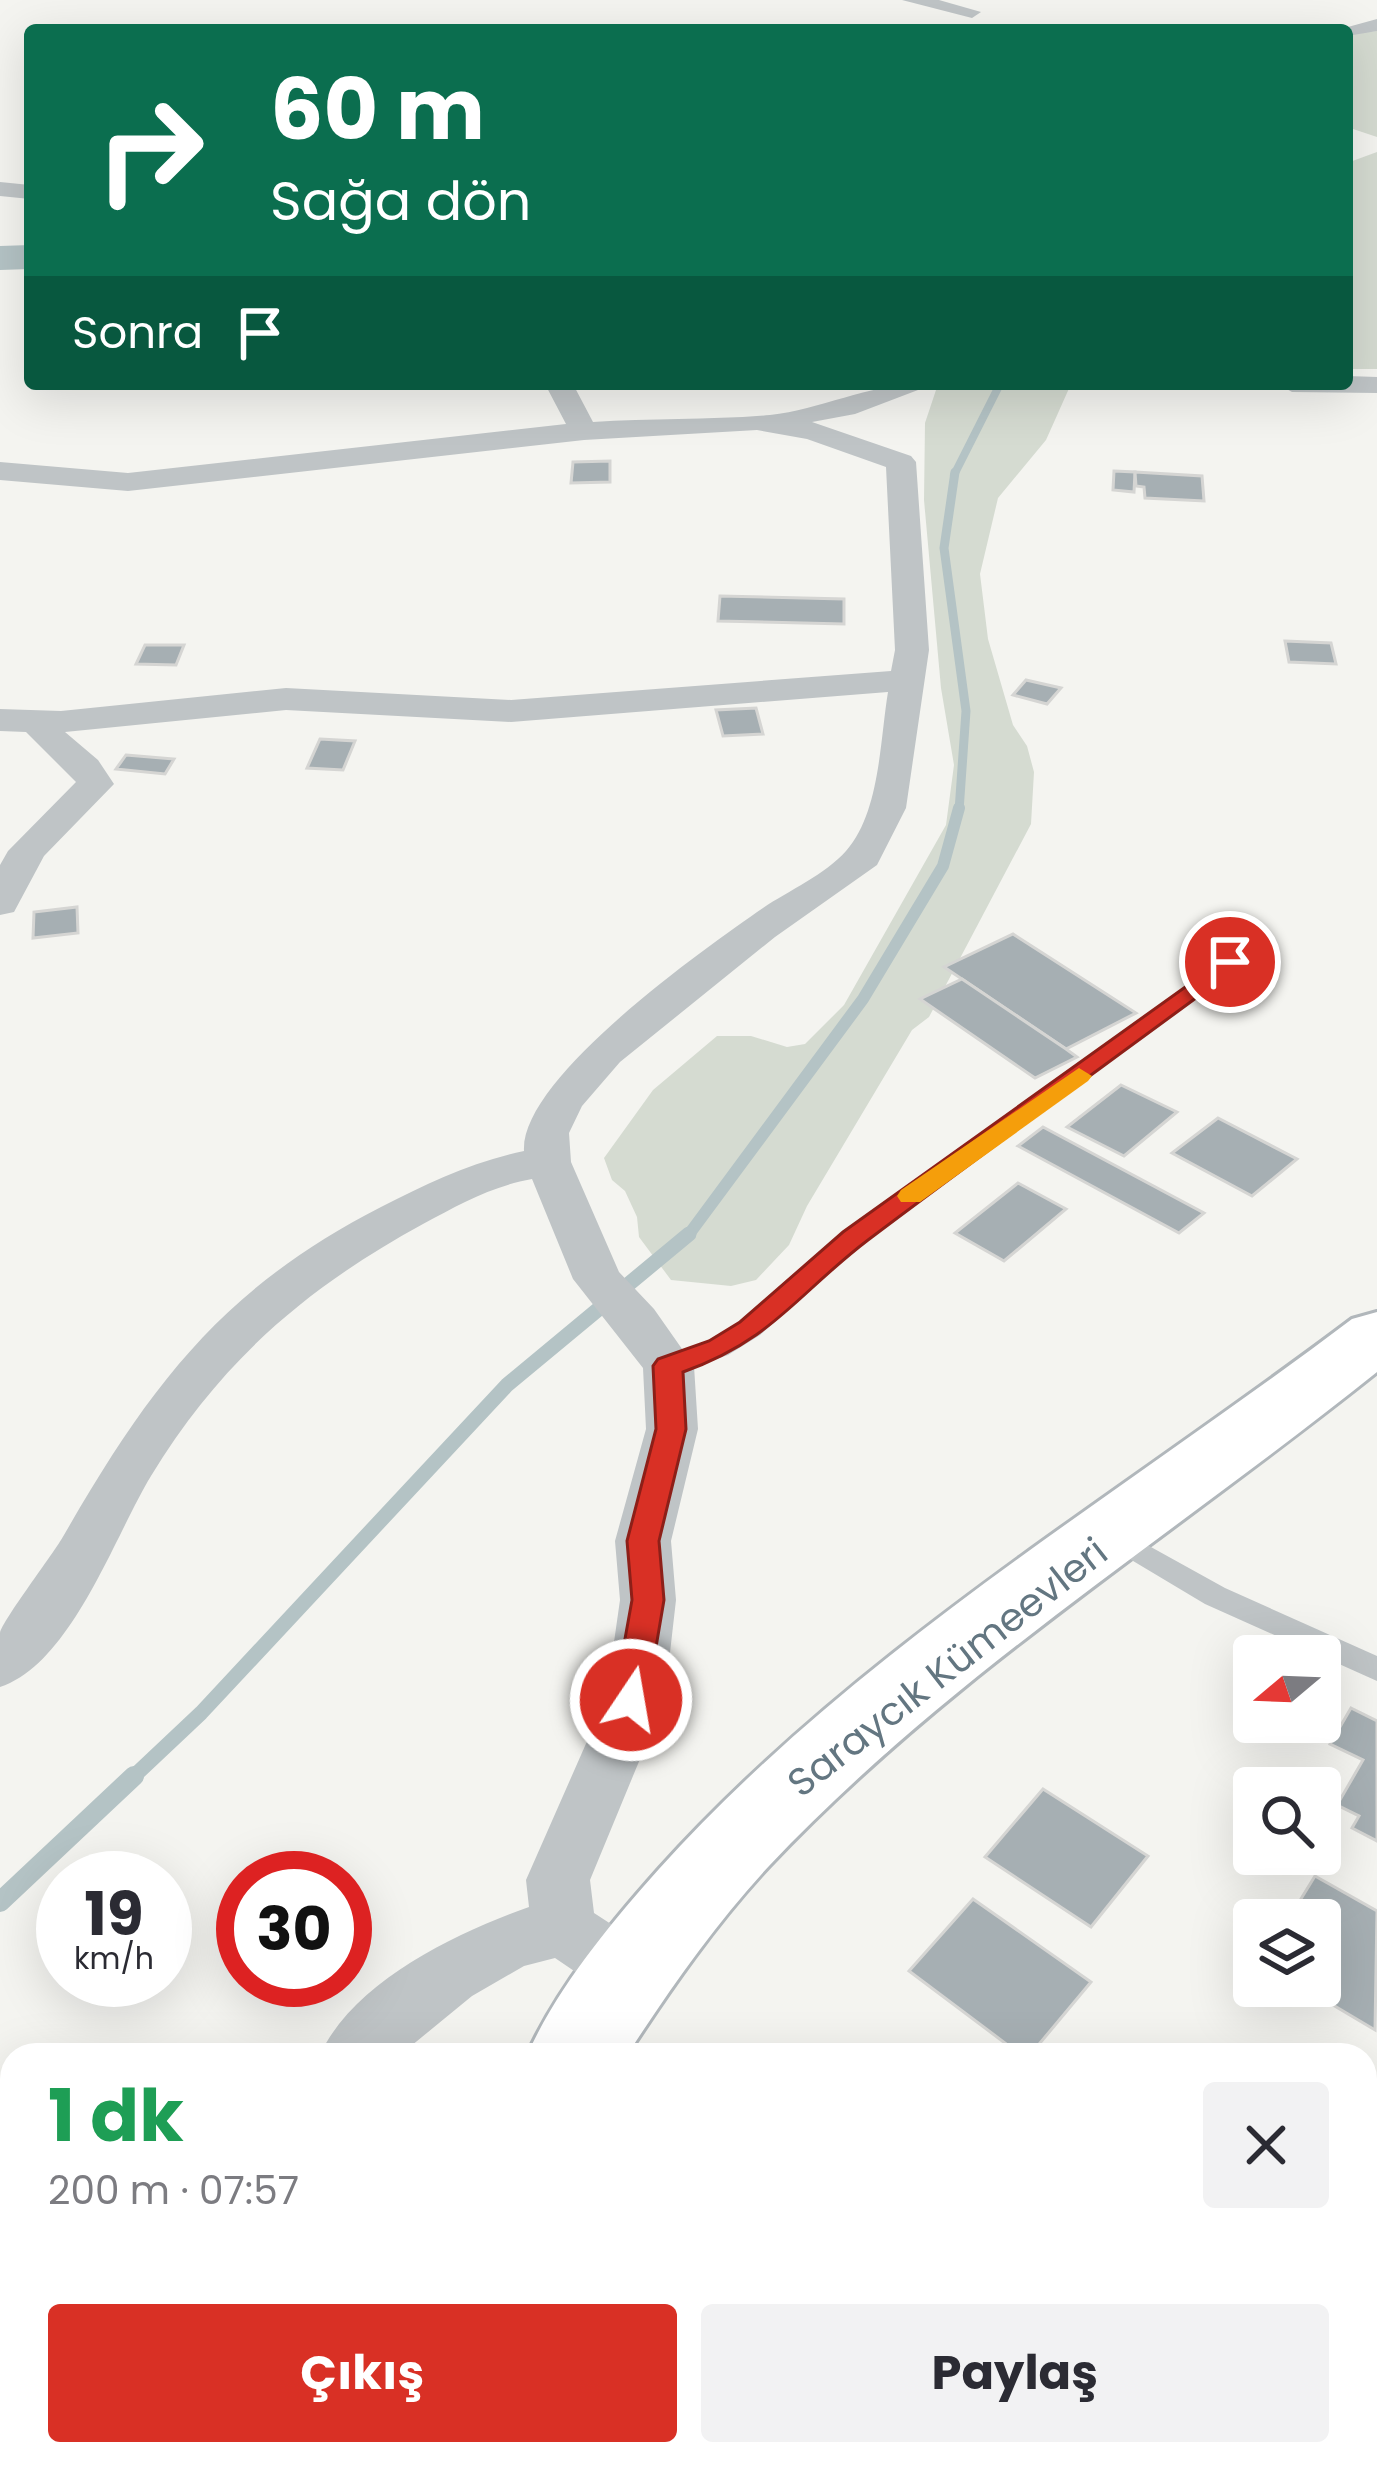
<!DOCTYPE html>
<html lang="tr">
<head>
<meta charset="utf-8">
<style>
	:root { --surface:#fff; --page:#f2f2f3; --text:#2b2b33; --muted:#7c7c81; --accent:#d93025 }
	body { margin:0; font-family:Poppins,sans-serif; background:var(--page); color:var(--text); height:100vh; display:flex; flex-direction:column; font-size:45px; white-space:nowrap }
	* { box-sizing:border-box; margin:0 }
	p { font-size:39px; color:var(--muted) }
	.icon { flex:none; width:66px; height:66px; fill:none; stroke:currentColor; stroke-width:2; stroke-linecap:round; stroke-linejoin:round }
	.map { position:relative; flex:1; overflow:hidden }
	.sheet { position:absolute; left:0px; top:2043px; width:1377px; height:423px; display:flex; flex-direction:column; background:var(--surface); border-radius:36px 36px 0 0; box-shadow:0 12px 48px #0002 }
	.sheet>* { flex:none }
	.banner { position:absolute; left:24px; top:24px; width:1329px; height:366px; border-radius:12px; box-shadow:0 12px 48px #0002; background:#0b6e4f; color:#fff; overflow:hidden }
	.needle { width:78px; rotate:251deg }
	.fabs { position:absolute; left:1233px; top:1635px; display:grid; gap:24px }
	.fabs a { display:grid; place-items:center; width:108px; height:108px; border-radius:12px; background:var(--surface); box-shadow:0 12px 48px #0002; font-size:60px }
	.speed { position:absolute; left:36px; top:1851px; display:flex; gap:24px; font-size:60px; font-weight:700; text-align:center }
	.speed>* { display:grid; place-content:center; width:156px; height:156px; border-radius:50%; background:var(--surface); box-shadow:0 12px 48px #0002; line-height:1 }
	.speed small { font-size:30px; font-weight:400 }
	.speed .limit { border:18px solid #d22; background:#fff; color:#111 }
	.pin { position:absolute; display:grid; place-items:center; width:102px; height:102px; color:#fff; margin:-51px; border:6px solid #fff; border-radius:50%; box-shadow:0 3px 12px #0007 }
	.me { position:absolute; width:132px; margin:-66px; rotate:12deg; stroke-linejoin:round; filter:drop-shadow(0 0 9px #0008) }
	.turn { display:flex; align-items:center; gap:42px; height:252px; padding:0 48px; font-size:54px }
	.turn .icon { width:156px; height:156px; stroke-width:2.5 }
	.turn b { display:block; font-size:84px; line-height:102px }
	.then { display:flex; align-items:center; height:114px; padding:0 48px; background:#0003; gap:24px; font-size:45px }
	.round { display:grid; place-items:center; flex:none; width:126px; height:126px; border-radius:12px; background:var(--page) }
	.headline { display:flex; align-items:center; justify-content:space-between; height:204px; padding:0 48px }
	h1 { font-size:72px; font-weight:700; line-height:90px; color:#1e9e55 }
	.cta { display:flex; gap:24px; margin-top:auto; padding:24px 48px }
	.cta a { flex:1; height:138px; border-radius:12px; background:var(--accent); color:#fff; font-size:48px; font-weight:700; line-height:138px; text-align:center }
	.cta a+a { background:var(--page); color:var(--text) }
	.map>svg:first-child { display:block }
	.green { fill:#d5dbd1 }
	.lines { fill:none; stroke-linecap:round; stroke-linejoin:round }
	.stream-far4 { stroke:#b4c3c5; stroke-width:8 }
	.stream-far3 { stroke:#b4c3c5; stroke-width:9 }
	.stream-far2 { stroke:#b4c3c5; stroke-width:12 }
	.stream-far1 { stroke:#b4c3c5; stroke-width:15 }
	.stream { stroke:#b4c3c5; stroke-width:20 }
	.river { fill:#b4c3c5; fill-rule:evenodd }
	.building { fill:#a6afb3; stroke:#d5d5d3; stroke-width:3 }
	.secondary-casing { stroke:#b1b7bb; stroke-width:6 }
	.lane { fill:#bfc4c6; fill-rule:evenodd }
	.street { fill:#bfc4c6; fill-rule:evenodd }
	.secondary { fill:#fff; fill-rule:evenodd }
	.route { fill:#d93025; stroke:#8d1f18; stroke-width:3 }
	.slow { fill:#f59e0b }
	.labels { text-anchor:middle; stroke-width:12; stroke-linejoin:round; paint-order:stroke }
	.near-street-label { font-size:39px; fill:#637681; stroke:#fff }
</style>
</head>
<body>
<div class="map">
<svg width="1377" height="2465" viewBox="0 0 1377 2465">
	<rect width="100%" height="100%" fill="#f4f4f0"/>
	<g class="green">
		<polygon points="1377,31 1377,137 1347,127 1347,33"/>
		<polygon points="1377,152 1377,369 1347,369 1347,163"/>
		<polygon points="938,384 1071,384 1046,440 998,498 980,574 988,639 1013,725 1027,746 1034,772 1031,824 929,1017 912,1030 807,1206 789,1245 756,1280 731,1286 671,1280 639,1237 637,1217 625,1191 612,1180 604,1158 653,1090 717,1036 751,1036 787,1047 805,1044 844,1005 946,825 954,765 941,688 924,500 925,423"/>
	</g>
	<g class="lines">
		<polyline class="stream-far4" points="954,475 1000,384"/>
		<polyline class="stream-far3" points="955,472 944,548 966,711 959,811"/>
		<polyline class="stream-far2" points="687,1237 863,999 943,866 959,808"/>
		<polyline class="stream-far1" points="131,1779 201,1713 507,1385 689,1234"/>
		<polyline class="stream" points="0,1902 134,1776"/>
		<polygon class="river" points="30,245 30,269 0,270 0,246"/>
	</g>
	<g class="building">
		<polygon points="610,461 610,482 571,483 573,462"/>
		<polygon points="1114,471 1135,472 1134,492 1113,490"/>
		<polygon points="1135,472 1202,476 1204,501 1145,498 1144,487 1136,486"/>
		<polygon points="720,596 844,599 844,624 718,621"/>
		<polygon points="1285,641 1331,643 1336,664 1289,662"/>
		<polygon points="145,645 184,645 176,665 136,664"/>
		<polygon points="1026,680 1061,688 1047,704 1013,695"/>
		<polygon points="756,708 763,734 723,736 716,710"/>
		<polygon points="320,739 355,741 343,770 307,768"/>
		<polygon points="126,755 174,759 165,774 116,769"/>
		<polygon points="77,907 78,933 33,938 34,912"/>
		<polygon points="1013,934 1136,1013 1066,1049 944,967"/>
		<polygon points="962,979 1066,1049 1077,1057 1035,1078 920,999"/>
		<polygon points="1121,1085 1177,1112 1124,1156 1067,1127"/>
		<polygon points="1218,1118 1297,1159 1252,1196 1172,1153"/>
		<polygon points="1043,1127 1204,1213 1179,1233 1018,1146"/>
		<polygon points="1018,1183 1066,1209 1004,1261 955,1233"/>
		<polygon points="1351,1708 1377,1721 1377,1841 1352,1828 1359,1816 1337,1805 1363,1760 1330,1744"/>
		<polygon points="1043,1789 1148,1856 1091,1927 985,1857"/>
		<polygon points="1315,1876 1377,1911 1375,2030 1301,1986 1320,1986 1320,1920 1288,1920"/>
		<polygon points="973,1899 1091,1982 1030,2055 1021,2055 909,1971"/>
		<polygon points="159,2454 226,2454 221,2465 191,2465"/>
	</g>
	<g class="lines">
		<g class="secondary-casing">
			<g id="secondary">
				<path d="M1377 1312V1372C1174 1535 948 1676 769 1866 715 1924 670 1989 627 2055H527C558 1987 609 1925 659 1869 857 1649 1118 1496 1352 1319Z"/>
				<polygon points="323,2454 429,2454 425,2465 319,2465"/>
			</g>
		</g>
		<g class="lane">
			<polygon points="1230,956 1240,962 1237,966 861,1244 760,1335 728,1355 668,1375 659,1372 655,1366 659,1360 710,1343 742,1323 843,1232"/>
			<polygon points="1113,1526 1225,1588 1377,1656 1377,1681 1205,1604 1103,1543 1099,1536 1103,1529"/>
		</g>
		<g class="street">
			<polygon points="902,0 939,0 981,12 972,18"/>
			<polygon points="1377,19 1377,31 1347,36 1347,30 1337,30"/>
			<polygon points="0,182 30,185 30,199 0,196"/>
			<polygon points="1347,376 1377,377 1377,393 1292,392 1278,384 1347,384"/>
			<path d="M545 384H573L593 422C651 418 712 420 770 415 820 410 867 384 922 384L918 390 855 414 812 422 911 456 916 462 929 650 906 808 877 865 775 937 620 1062 582 1106 569 1133 571 1162 619 1272 654 1309 694 1366 698 1429 671 1541 676 1600 668 1670 652 1730 590 1880 594 1913 651 1950 661 1971 651 1992 628 2000 605 1992 555 1958 524 1966 472 1996 400 2055H320C353 1982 457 1932 529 1907L526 1880 592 1730 610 1670 620 1600 615 1541 646 1429 643 1368 573 1279 532 1179C492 1186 458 1205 423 1224 306 1288 221 1361 151 1476 114 1537 71 1664 0 1687 0 1670 0 1650 0 1633 2 1621 54 1553 64 1535 151 1384 223 1288 381 1207 428 1183 472 1162 524 1151 520 1078 704 949 763 908 788 891 826 874 846 851 880 813 880 740 888 692L511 722 286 710 65 732 98 760 114 784 44 856 14 912 0 915V865L8 851 76 782 26 732 0 731V709L61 711 286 688 511 700 891 671 895 650 886 467 807 439 757 430 584 440 128 491 0 480V462L128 473 566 424Z"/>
			<polygon points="12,2365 12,2448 0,2453 0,2370"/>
		</g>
		<use href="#secondary" class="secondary"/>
	</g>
	<path class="route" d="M1230 955 1242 962 1238 967C1115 1058 990 1148 868 1240 797 1294 773 1340 683 1372L686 1429 659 1541 664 1600 647 1700 643 1710 631 1714 619 1710 614 1700 632 1600 627 1541 656 1429 653 1366 658 1359 709 1341 740 1322 843 1232Z"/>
	<polygon class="slow" points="1079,1068 1092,1076 1088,1081 920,1202 901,1202 897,1196 901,1190"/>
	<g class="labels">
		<g class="near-street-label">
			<text transform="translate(947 1667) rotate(-38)" y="14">Saraycık Kümeevleri</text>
		</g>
	</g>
</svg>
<div class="fabs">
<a><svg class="needle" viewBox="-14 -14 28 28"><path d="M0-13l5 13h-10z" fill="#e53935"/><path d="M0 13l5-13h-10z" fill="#7c7c81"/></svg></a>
<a><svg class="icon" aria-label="search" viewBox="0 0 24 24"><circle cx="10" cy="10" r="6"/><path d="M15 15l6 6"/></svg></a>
<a><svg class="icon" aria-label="layers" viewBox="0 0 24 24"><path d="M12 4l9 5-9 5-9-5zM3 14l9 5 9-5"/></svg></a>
</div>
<div class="speed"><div>19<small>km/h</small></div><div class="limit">30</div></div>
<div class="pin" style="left:1230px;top:962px;background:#d93025"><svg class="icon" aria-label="arrive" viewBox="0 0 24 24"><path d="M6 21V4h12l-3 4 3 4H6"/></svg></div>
<svg class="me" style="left:631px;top:1700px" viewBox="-20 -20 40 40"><circle r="17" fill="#d93025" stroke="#fff" stroke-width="3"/><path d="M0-11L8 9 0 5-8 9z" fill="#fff"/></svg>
<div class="banner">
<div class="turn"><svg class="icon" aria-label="right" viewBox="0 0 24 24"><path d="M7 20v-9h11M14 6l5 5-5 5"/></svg><div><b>60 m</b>Sağa dön</div></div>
<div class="then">Sonra<svg class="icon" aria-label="arrive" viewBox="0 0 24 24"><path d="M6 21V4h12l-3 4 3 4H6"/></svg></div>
</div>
<section class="sheet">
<div class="headline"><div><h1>1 dk</h1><p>200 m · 07:57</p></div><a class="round"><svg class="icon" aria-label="close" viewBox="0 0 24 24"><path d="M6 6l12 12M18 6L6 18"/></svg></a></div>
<div class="cta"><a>Çıkış</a><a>Paylaş</a></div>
</section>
</div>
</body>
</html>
